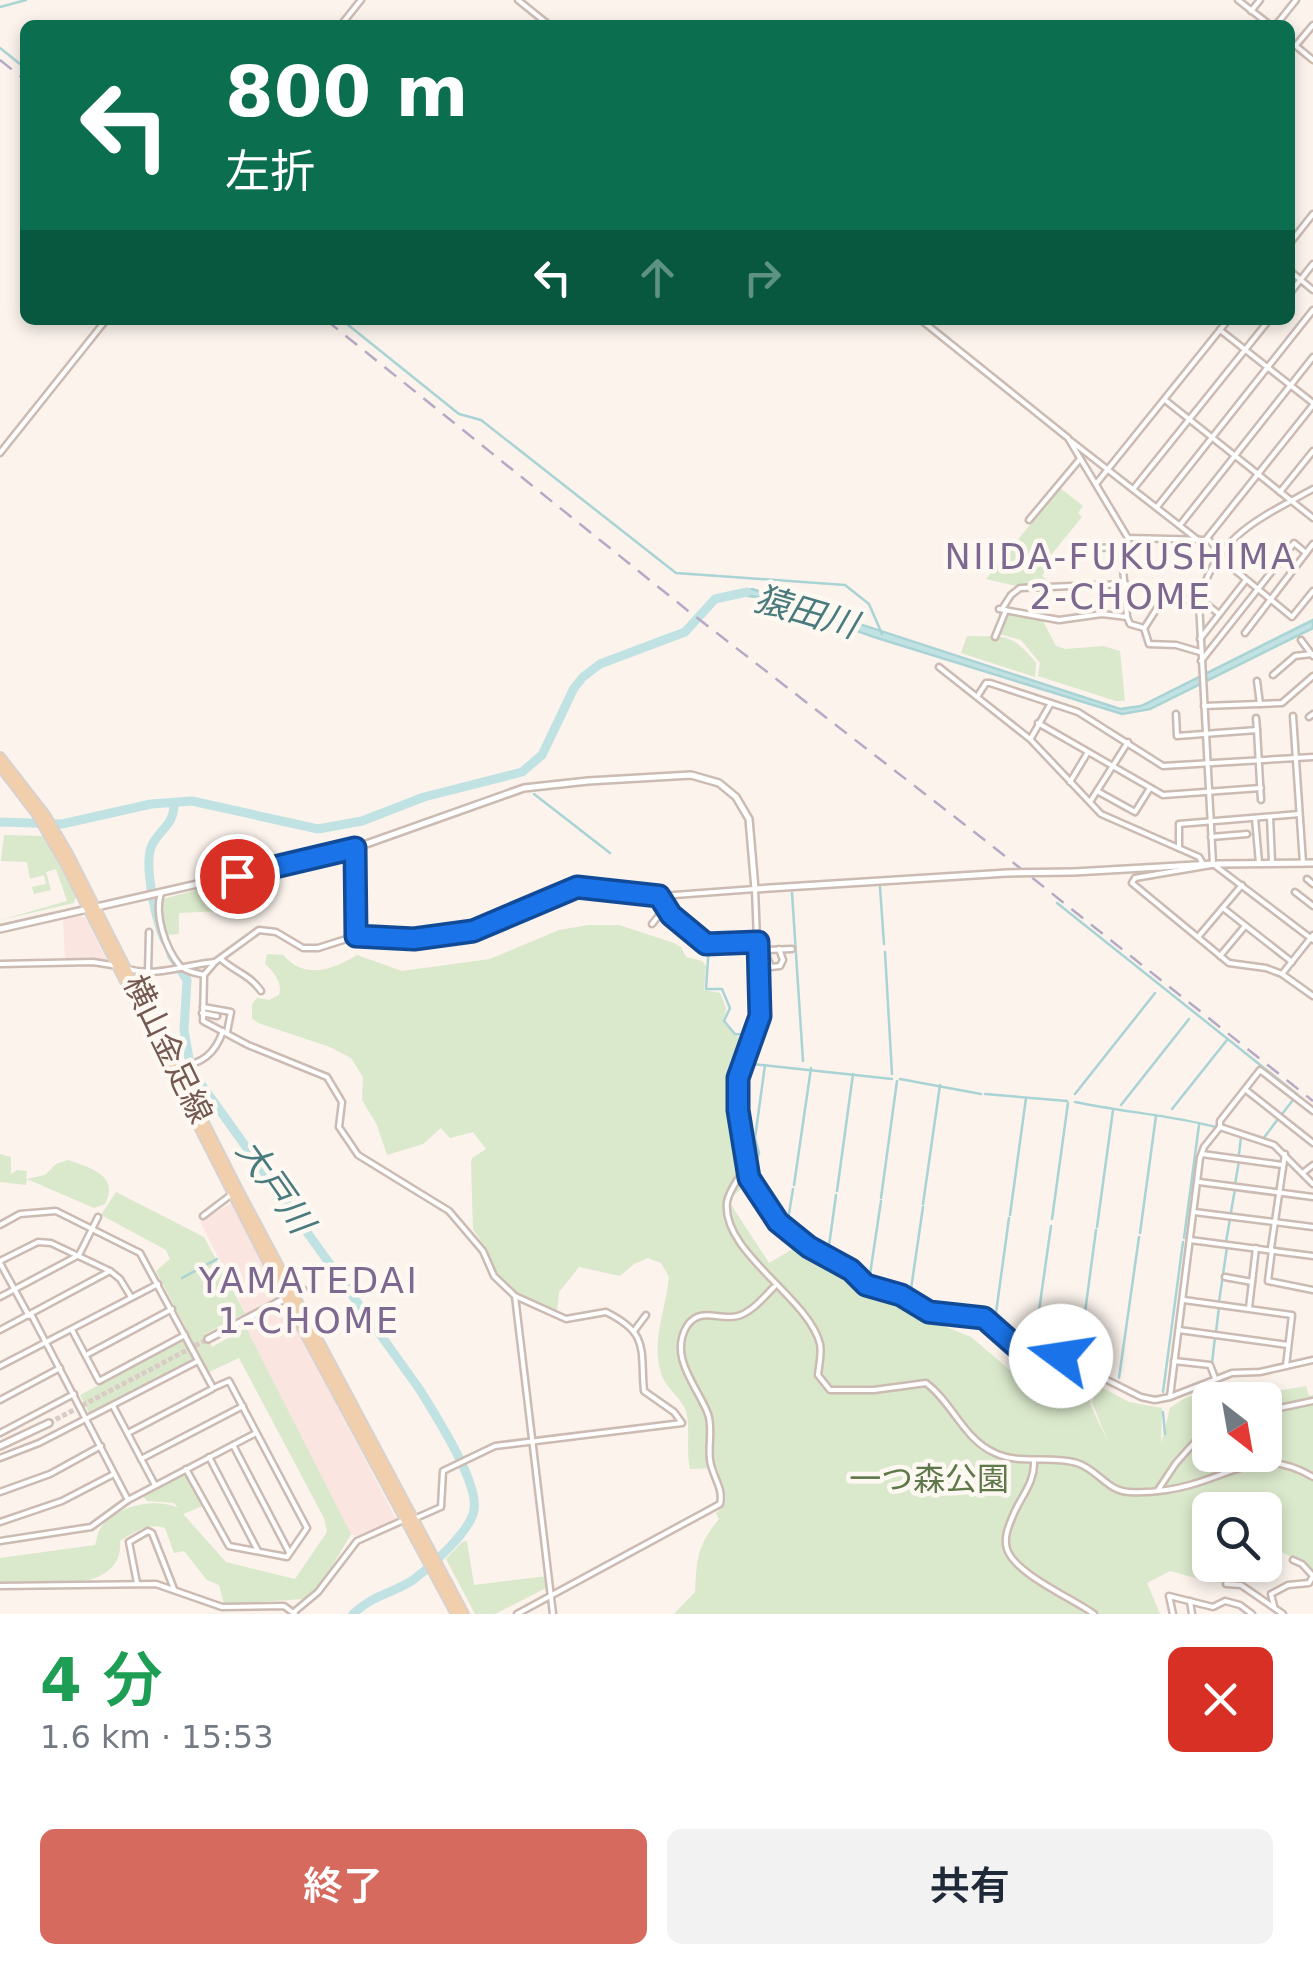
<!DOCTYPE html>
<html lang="ja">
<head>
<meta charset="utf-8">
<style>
	:root { --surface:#fff; --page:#f2f2f3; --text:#1f2937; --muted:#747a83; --accent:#d76a5e }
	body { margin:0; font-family:"DejaVu Sans","Noto Sans JP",sans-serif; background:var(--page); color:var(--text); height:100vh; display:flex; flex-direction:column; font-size:38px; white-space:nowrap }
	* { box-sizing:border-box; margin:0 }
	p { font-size:32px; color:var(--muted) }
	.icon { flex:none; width:55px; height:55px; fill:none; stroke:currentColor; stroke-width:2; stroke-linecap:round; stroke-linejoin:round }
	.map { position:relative; height:1614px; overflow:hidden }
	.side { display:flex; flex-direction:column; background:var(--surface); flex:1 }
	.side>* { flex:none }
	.hud { position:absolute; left:20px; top:20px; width:1275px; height:305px; border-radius:15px; box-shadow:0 5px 15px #0003; background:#0b6e4f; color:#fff; overflow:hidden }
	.needle { width:65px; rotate:149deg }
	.buttons { position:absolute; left:1192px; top:1382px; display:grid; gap:20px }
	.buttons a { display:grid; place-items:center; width:90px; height:90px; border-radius:15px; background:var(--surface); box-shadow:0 5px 15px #0003; font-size:50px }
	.pin { position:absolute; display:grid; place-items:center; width:85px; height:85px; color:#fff; margin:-42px; border:5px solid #fff; border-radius:50%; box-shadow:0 2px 10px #0007 }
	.me { position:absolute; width:110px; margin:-55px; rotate:284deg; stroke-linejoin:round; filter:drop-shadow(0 0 8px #0008) }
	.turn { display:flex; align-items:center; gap:35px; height:210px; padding:0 40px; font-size:45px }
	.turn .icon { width:130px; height:130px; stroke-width:2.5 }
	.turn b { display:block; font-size:70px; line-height:85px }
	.lanes { display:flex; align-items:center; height:95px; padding:0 40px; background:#0003; justify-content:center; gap:50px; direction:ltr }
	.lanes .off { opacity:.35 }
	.round { display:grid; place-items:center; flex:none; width:105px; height:105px; border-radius:15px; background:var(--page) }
	.headline { display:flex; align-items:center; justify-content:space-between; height:170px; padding:0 40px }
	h1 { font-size:60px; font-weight:600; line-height:75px; color:#1e9e55 }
	.action { display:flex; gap:20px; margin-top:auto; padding:20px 40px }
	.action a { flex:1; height:115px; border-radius:15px; background:var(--accent); color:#fff; font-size:40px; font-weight:600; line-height:115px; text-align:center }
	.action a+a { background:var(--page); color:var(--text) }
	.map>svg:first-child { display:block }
	.commercial { fill:#fae5e1 }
	.green { fill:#dae8cb; fill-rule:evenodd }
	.water { fill:#c1e2e3; stroke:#a9d3d4; stroke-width:2.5 }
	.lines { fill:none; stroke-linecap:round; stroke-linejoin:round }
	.stream { stroke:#a9d3d4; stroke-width:2.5 }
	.river { stroke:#c1e2e3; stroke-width:9 }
	.tertiary-tunnel { stroke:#d9ccc5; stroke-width:5; stroke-dasharray:5 2.5; stroke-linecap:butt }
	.minor-casing { stroke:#ccbbb2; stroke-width:9 }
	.tertiary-casing { stroke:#ccbbb2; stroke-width:10 }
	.primary-casing { stroke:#d8d1ce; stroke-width:12 }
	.minor { stroke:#fff; stroke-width:4 }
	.tertiary { stroke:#fff; stroke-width:5 }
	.primary { stroke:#f2cfac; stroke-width:8 }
	.rail { stroke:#b5aac5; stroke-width:2.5; stroke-dasharray:15 10; stroke-linecap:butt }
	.tertiary-bridge-casing { stroke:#ccbbb2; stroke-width:10; stroke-linecap:butt }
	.tertiary-bridge { stroke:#fff; stroke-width:5 }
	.route-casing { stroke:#114b97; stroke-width:25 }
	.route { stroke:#1a73e8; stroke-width:18 }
	.labels { text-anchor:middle; stroke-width:9; stroke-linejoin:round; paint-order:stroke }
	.street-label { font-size:32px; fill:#745951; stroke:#fef8f2 }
	.park-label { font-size:32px; fill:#5e784a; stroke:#fef8f2 }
	.neighbourhood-label { font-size:35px; letter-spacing:2.5px; fill:#7d698f; stroke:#fef8f2 }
	.water-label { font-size:35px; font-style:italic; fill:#497b7e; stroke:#fef8f2 }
</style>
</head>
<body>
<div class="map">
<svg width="1313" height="1614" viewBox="0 0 1313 1614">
	<rect width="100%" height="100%" fill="#fbf3ec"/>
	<g class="commercial">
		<polygon points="80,916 86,918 107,961 65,958 63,920"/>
		<polygon points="232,1203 396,1519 387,1524 356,1536 351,1534 239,1316 245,1312 200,1221"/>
	</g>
	<g class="green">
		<polygon points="1060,488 1083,506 1078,513 1082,517 1042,566 1046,569 1042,576 1052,584 1016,586 986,579"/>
		<polygon points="1007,612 1043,621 1056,646 1065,649 1103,646 1120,651 1125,701 1116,701 1038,676 1040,663 1021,640 1000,634"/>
		<path d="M967 636C1005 637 1011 632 1036 663L1035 677 961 653Z"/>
		<polygon points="4,835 43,836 76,896 74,903 0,920 67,901 56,869 46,872 51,890 34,894 32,887 46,884 44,875 30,879 27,862 1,861"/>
		<polygon points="222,883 222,911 179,913 179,934 168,935 159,907 163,899"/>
		<path d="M588 925H619L674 943 681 947 686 957 702 961 706 966 704 990 720 993 726 1008 724 1023 745 1044 736 1073 734 1119 745 1186 728 1200 769 1263 798 1246 843 1273 864 1294 971 1337 1011 1371C1046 1365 1063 1367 1091 1390L1090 1404 1108 1442 1092 1402 1099 1386 1129 1402 1162 1408 1161 1444 1170 1408 1183 1399 1220 1384 1219 1394 1225 1400 1306 1386 1309 1396 1313 1395V1574L1311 1568 1280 1551C1255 1599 1211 1582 1170 1571L1147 1583 1160 1614H674L695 1592C697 1558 697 1546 719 1519L716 1513C735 1501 721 1485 717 1468L690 1469C686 1451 690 1433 687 1415 684 1399 668 1391 662 1376 650 1344 666 1309 669 1277L661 1263 648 1258 634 1264 620 1276 579 1267 559 1292 557 1312 518 1294 497 1277 487 1250 473 1229 471 1163 472 1158 486 1149 473 1132 450 1138 441 1128 423 1144 387 1155 377 1125 362 1100 363 1077 351 1058 330 1047 258 1023 252 1018V1004L257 998 269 1000 279 995C283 983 274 972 265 964L267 954 283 955C305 980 332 970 357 955L402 971 490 959 559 930ZM1210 1400H1265V1455H1210ZM1210 1510H1265V1565H1210Z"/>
		<path d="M0 1154 11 1157V1174L17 1170 27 1171 26 1179 45 1175 56 1164 68 1160C91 1168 120 1176 105 1204L94 1208 27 1179 26 1185 0 1182Z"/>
		<path d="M116 1192 204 1237 245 1313 205 1334 212 1347 246 1328 351 1534 320 1587 304 1599 224 1604 219 1585 207 1580 184 1551 174 1553 165 1528C148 1522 134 1532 120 1541 124 1596 38 1582 0 1584V1558L95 1545C97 1540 97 1534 100 1529 114 1506 156 1497 178 1508L174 1503 147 1501 142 1495 185 1472 203 1506 183 1514 226 1562 295 1579 327 1532 324 1518 239 1358 209 1372 156 1271 170 1259 166 1250 101 1215Z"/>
		<polygon points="182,1341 194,1357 192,1361 89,1413 80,1395"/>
		<polygon points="467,1541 474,1585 547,1576 548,1587 495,1614 475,1614 446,1559 462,1542"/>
	</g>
	<polygon class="water" points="752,589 1120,709 1141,706 1313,620 1313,628 1150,709 1122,714 874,637 765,598 732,594"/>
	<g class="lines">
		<g class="stream">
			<polyline points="0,7 26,0"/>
			<polyline points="0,48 25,68"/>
			<polyline points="342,320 459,414 481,420 676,573 845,585 869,604 882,634"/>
			<polyline points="522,772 522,774"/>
			<polyline points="534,794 610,853"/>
			<polyline points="880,887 884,944"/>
			<polyline points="792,893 803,1061"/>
			<polyline points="1057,903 1298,1095"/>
			<polyline points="709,946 706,989 722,989 730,1008 724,1021 735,1034 747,1035 748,1038"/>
			<polyline points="885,952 892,1074"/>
			<polyline points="752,1064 892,1079"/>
			<polyline points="900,1079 981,1094"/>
			<polyline points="985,1094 1067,1101"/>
			<polyline points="1075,1094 1155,993"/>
			<path d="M1075 1102C1122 1112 1170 1115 1216 1127"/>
			<polyline points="1121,1105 1189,1019"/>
			<polyline points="1172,1109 1227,1040"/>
			<polyline points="1282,1114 1293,1100"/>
			<polyline points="1263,1139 1278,1119"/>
			<polyline points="1239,1154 1241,1137"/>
			<polyline points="757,1179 753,1171 759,1153 755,1138 765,1065"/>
			<polyline points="1235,1184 1239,1161"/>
			<polyline points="794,1185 811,1068"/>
			<polyline points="837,1191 853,1074"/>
			<polyline points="881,1198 897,1081"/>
			<polyline points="923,1204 940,1085"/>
			<polyline points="1231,1212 1235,1189"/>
			<polyline points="1010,1215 1026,1098"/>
			<polyline points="1052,1219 1068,1103"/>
			<polyline points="787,1226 793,1189"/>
			<polyline points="1097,1227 1113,1110"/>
			<polyline points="1140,1233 1156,1116"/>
			<polyline points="1184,1238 1199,1125"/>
			<polyline points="1226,1242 1230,1219"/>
			<polyline points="828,1253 836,1195"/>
			<polyline points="182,1278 217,1259"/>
			<polyline points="869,1281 881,1201"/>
			<polyline points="910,1296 923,1207"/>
			<polyline points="1219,1302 1227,1247"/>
			<polyline points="995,1320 1009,1218"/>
			<polyline points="1216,1332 1219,1307"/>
			<polyline points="1034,1346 1051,1226"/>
			<polyline points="1079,1357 1096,1230"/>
			<polyline points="1212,1363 1215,1337"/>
			<polyline points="1119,1378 1139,1237"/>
			<polyline points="1163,1392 1183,1242"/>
			<polyline points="1163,1412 1165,1434"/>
		</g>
		<g class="river">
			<polyline points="0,822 62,824 151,804 192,801 318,829 362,821 424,797 522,772 542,755 574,688 583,677 600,664 685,632 715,599 747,592"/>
			<path d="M165 941C156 922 143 863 152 845 160 829 174 825 174 804"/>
			<path d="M171 955 187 980 184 1030 191 1070 420 1390C435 1415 479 1482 474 1510 471 1531 430 1567 413 1580 392 1594 374 1594 353 1614"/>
		</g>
		<polyline class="tertiary-tunnel" points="49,1423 208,1339"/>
		<g class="minor-casing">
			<g id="minor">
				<polyline points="518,0 549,25"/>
				<polyline points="1238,0 1270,25"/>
				<polyline points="1251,11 1260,0"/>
				<polyline points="341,25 361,0"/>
				<polyline points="1276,25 1296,0"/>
				<polyline points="1290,41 1313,60"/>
				<polyline points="1297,44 1313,25"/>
				<polyline points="1290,243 1313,214"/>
				<polyline points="1290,271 1313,290"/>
				<polyline points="1290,293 1313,264"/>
				<polyline points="921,320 1068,438 1128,538 1209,540 1220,552"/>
				<polyline points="1220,330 1313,403"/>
				<polyline points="1165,400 1313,518"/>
				<polyline points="1071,441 1198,540"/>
				<polyline points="0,453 106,320"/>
				<polyline points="1096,484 1228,320"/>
				<polyline points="1134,488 1269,320"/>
				<path d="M1313 489C1258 519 1214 537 1199 603L1213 864 1313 940"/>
				<polyline points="1280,492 1313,451"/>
				<polyline points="1157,507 1313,310"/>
				<polyline points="1029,520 1080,459"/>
				<polyline points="1180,525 1313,357"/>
				<polyline points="1207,538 1313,405"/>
				<polyline points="1096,548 1122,547"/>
				<polyline points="1236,571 1258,589 1294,543 1306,553"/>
				<polyline points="1200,599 1219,614"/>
				<polyline points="999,609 1059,620 1102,614 1127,617 1130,624 1144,628 1149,644 1176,645 1200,652"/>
				<polyline points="1002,609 1011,595 1020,588 1126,584"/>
				<polyline points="1127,617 1122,556 1128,538"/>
				<polyline points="1145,627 1166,594 1199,603"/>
				<polyline points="1245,633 1313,544"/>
				<polyline points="995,637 1006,610"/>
				<polyline points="1200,639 1246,580"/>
				<polyline points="1301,640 1313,656"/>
				<polyline points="1201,661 1258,589 1292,617 1313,591"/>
				<polyline points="939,667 1030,739 1101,814 1199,857 1203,864"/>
				<polyline points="1273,675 1295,656 1312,654"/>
				<polyline points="1257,681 1260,704"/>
				<polyline points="977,697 986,683 990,683 1078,712 1163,766 1313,757"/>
				<polyline points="1204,706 1282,703 1313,676"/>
				<polyline points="1176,714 1177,736 1257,730 1261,800"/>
				<polyline points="1293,716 1303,863"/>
				<polyline points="1309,717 1313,714"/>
				<polyline points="1256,718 1257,730"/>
				<polyline points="1038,723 1163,795 1261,788"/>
				<polyline points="1031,738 1051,703"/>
				<polyline points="1070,782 1088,752"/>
				<polyline points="1097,791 1135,812 1150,788"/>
				<polyline points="1090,802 1128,742"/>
				<polyline points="1270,817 1272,862"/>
				<polyline points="1255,818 1259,863"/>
				<polyline points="1211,837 1247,834"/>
				<polyline points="355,848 356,936"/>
				<polyline points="1179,848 1179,824 1299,814"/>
				<polyline points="1217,864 1135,878 1132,883 1229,963 1266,968 1282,974 1313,996"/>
				<polyline points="1307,879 1313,884"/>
				<polyline points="1295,892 1313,906"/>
				<path d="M161 893C154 914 165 948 180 966 187 972 196 973 204 975"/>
				<polyline points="659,896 671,915 706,944 757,941"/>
				<polyline points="1223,908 1292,962"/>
				<polyline points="652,924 666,907"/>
				<polyline points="1198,937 1242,885"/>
				<polyline points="1220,956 1245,926"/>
				<polyline points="767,957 771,967 780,966 783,960 779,949"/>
				<polyline points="758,958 767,957 767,950 792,949"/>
				<path d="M221 959C235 972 249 974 261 991"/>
				<polyline points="0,964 93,962 118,966"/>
				<path d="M127 969C160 977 182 965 215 962"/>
				<polyline points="148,973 149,932"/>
				<polyline points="1282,974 1313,935"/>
				<polyline points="203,1007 231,1012 227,1032"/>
				<polyline points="202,1013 217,1016"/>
				<path d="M178 1067C202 1064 215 1054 223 1031"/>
				<polyline points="1246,1090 1313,1143"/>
				<polyline points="1220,1127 1274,1145 1313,1184"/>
				<polyline points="1202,1154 1282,1165"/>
				<path d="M745 1168C739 1178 729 1190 727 1202 721 1252 809 1298 820 1344 822 1354 819 1365 818 1375L830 1390H874L926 1383C952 1402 964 1440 995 1453 1020 1465 1051 1455 1077 1463 1097 1469 1107 1491 1129 1492 1148 1493 1172 1490 1190 1485 1239 1471 1264 1448 1313 1477"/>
				<polyline points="1304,1172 1313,1165"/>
				<polyline points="1199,1182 1313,1197"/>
				<polyline points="1194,1212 1313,1227"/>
				<polyline points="203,1216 232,1194"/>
				<polyline points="0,1225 20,1214 56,1211 140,1253 213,1388 229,1381 307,1528 287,1557 229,1546 186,1469"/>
				<polyline points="1190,1240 1313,1256"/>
				<polyline points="1271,1248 1285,1154"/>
				<polyline points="1272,1250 1268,1281 1313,1290"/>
				<polyline points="0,1261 38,1242 51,1243 110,1271 120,1279 131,1297"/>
				<polyline points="0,1263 29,1316"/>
				<polyline points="1225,1277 1252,1282"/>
				<polyline points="293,1295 304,1290"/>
				<polyline points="515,1296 553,1614"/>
				<polyline points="0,1297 79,1255 98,1217"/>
				<polyline points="1184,1300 1292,1315 1286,1366"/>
				<polyline points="1249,1308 1256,1248"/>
				<polyline points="31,1314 128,1500"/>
				<polyline points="0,1330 110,1271"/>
				<polyline points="72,1330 99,1381 185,1335"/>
				<polyline points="1179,1330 1288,1345"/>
				<polyline points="634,1331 646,1315"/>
				<polyline points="88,1354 172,1309"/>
				<polyline points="1174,1361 1210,1365 1215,1378"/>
				<polyline points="0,1366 158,1284"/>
				<polyline points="1170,1397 1200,1158 1204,1147 1220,1127 1220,1121 1260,1070 1313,1111"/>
				<polyline points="0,1400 60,1368"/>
				<polyline points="113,1406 155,1485"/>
				<polyline points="1265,1411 1313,1401"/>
				<polyline points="0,1433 74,1394"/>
				<polyline points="128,1433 212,1389"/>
				<polyline points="233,1445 289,1552"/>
				<polyline points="209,1457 258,1551"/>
				<polyline points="0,1458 39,1443 198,1361"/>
				<polyline points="141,1459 243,1406"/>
				<path d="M1034 1461C1035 1481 1023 1494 1015 1511 1010 1523 1003 1536 1007 1549 1015 1574 1072 1598 1094 1614"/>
				<polyline points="1158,1490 1176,1463 1210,1425"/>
				<polyline points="0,1492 50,1474 101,1446"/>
				<path d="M416 1518 441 1507 443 1471 495 1446 682 1423 674 1412 644 1391C640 1349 650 1334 606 1312L566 1319 515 1296 494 1276 483 1251 449 1211 358 1155 339 1127 342 1102 327 1077 248 1045 203 1021 204 975 215 962 259 930 276 932 303 948H318L356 936 414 939 473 931 577 887 661 896 755 889 760 1016 738 1077V1110L749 1178 778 1222 809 1247 851 1270 866 1285 901 1295 929 1312 984 1318 1017 1347 1061 1357 1141 1397 1155 1400 1170 1397 1232 1373 1260 1372 1313 1360"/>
				<polyline points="0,1522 62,1501 114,1474"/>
				<polyline points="0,1541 91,1527 128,1500 256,1433"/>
				<polyline points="1293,1560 1302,1564 1313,1576"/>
				<polyline points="137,1583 129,1542 148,1531 152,1533 174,1589"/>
				<polyline points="1226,1584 1241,1585 1283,1614"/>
				<polyline points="0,1586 156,1584 222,1607 284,1606 295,1614"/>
				<polyline points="1190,1601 1192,1614"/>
				<polyline points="1274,1606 1271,1594 1288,1585 1309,1583 1313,1576"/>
				<polyline points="294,1612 318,1592 357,1541 406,1519"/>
				<path d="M517 1614 720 1504C724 1488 712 1476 710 1460 708 1445 713 1428 708 1414 698 1387 668 1357 687 1326 700 1306 720 1321 738 1316 752 1312 764 1297 774 1287"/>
				<polyline points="1173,1614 1169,1596 1213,1607 1225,1601 1240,1605 1252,1614"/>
			</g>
		</g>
		<g class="tertiary-casing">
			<g id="tertiary">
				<polyline points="1217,864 1313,863"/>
				<polyline points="1074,872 1213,864"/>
				<polyline points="0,929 355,848 524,788 588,781 691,775 719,783 736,797 749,819 755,889 1007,873"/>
				<polyline points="208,1339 286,1298"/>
				<polyline points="0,1446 49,1423"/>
			</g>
		</g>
		<g class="primary-casing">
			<g id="primary">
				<polyline points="0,757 45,815 67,852 238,1190 464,1614"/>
				<polyline points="0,766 36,813 66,865 286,1298 456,1614"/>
			</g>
		</g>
		<use href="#minor" class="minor"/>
		<use href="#tertiary" class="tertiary"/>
		<use href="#primary" class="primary"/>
		<g class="rail">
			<polyline points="0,60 25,80"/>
			<polyline points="326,320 687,610 991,845 1313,1101"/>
		</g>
		<g class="tertiary-bridge-casing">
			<polyline id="tertiary-bridge" points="1007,873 1074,872"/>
		</g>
		<use href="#tertiary-bridge" class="tertiary-bridge"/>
	</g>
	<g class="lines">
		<g class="route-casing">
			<polyline id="route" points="237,876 355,848 356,936 414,939 473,931 577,887 659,896 671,915 706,944 758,942 760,1016 738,1078 738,1110 749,1178 778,1222 809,1247 851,1270 866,1285 901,1295 929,1312 984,1318 1017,1347 1061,1356"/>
		</g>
		<use href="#route" class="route"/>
	</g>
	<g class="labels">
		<g class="street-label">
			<text transform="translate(168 1049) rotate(64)" y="11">横山金足線</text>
		</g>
		<g class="park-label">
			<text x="929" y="1490">一つ森公園</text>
		</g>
		<g class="neighbourhood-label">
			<text x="1121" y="569">NIIDA-FUKUSHIMA<tspan x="1121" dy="40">2-CHOME</tspan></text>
			<text x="309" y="1293">YAMATEDAI<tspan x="309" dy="40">1-CHOME</tspan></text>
		</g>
		<g class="water-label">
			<text transform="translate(806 612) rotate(16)" y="12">猿田川</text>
			<text transform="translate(275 1186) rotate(55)" y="12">大戸川</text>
		</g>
	</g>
</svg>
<div class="buttons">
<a><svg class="needle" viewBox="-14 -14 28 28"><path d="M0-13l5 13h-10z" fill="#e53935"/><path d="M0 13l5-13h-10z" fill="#747a83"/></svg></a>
<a><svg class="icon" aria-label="search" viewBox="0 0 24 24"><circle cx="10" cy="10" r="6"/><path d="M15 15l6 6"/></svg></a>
</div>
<div class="pin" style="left:237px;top:876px;background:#d93025"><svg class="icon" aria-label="arrive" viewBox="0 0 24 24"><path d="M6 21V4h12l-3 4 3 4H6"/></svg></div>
<svg class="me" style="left:1061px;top:1356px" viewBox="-20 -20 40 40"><circle r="19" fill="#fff"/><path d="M0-13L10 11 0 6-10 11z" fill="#1a73e8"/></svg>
<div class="hud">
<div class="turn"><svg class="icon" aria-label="left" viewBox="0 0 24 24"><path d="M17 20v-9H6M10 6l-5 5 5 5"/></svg><div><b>800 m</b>左折</div></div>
<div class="lanes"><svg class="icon" aria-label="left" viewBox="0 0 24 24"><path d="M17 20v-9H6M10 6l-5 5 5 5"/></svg><svg class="icon off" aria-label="ahead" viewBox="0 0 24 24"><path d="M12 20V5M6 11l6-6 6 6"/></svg><svg class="icon off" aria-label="right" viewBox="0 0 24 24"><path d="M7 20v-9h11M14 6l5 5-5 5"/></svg></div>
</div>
</div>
<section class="side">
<div class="headline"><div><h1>4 分</h1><p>1.6 km · 15:53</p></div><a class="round" style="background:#d93025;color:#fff"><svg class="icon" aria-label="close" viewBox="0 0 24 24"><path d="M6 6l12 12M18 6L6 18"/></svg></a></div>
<div class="action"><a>終了</a><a>共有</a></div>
</section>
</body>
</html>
